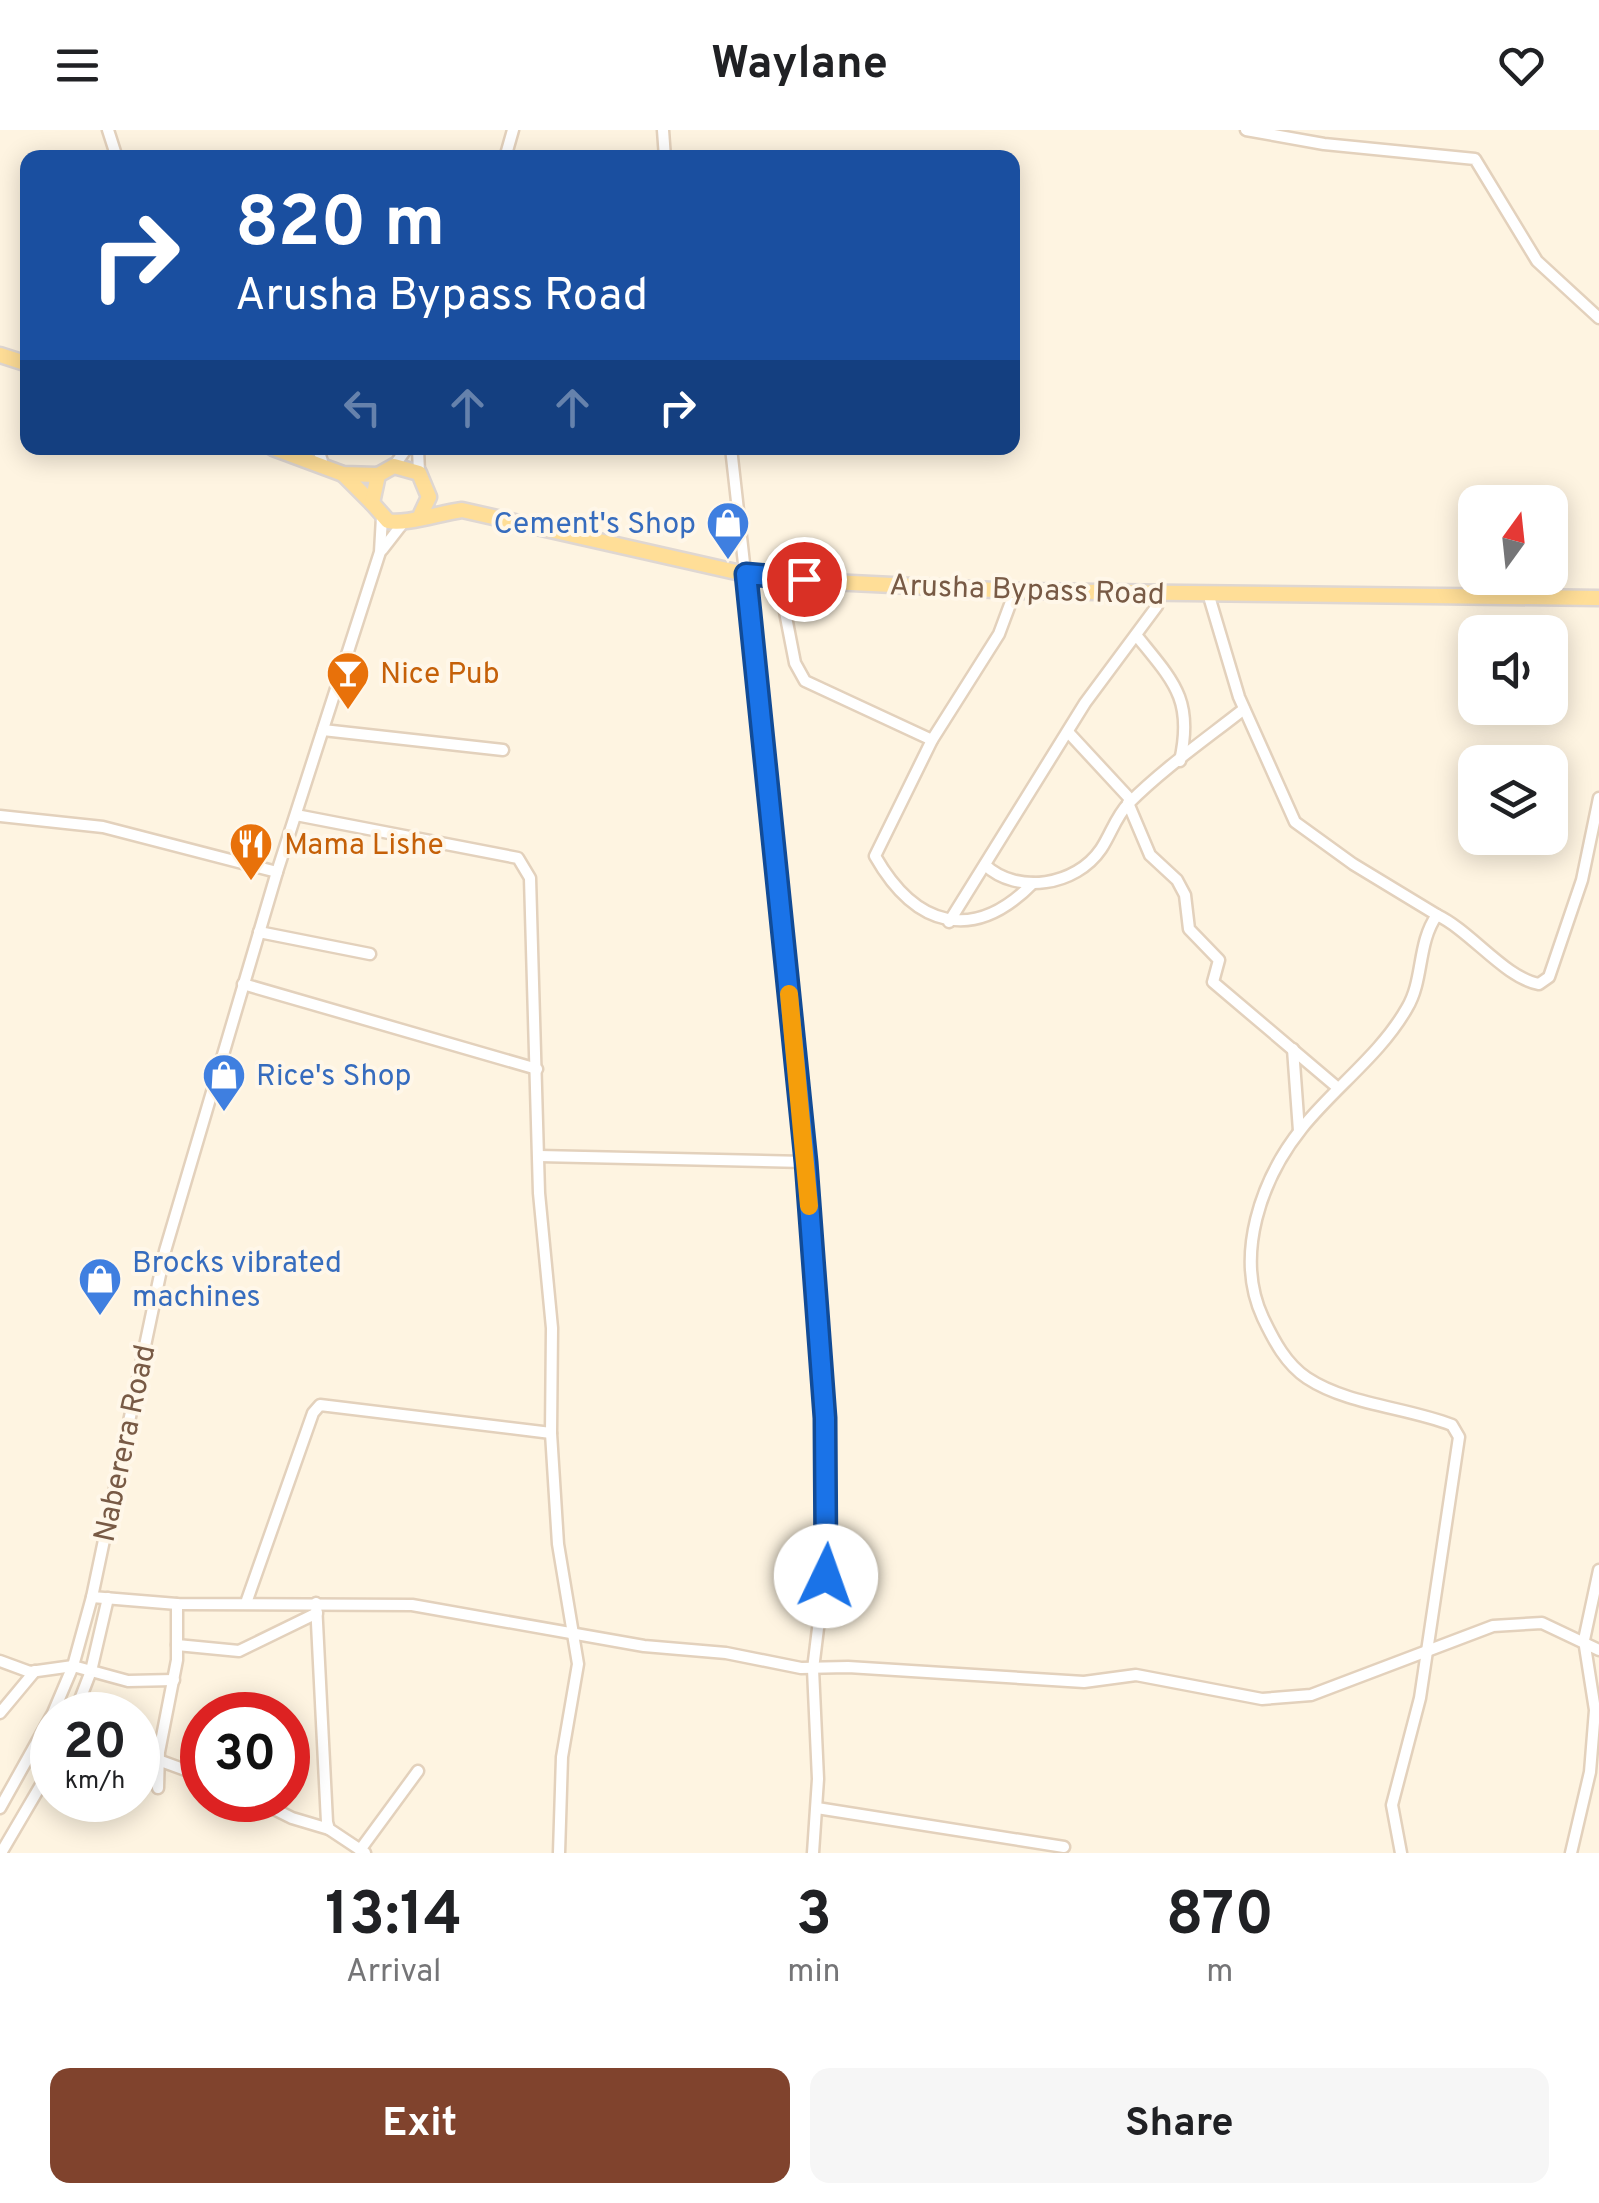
<!DOCTYPE html>
<html lang="en">
<head>
<meta charset="utf-8">
<style>
	:root { --surface:#fff; --page:#f6f6f6; --text:#202124; --muted:#757577; --accent:#80432d }
	body { margin:0; font-family:Overpass,sans-serif; background:var(--page); color:var(--text); height:100vh; display:flex; flex-direction:column; font-size:38px; white-space:nowrap }
	* { box-sizing:border-box; margin:0 }
	p { font-size:32px; color:var(--muted) }
	.icon { flex:none; width:55px; height:55px; fill:none; stroke:currentColor; stroke-width:2; stroke-linecap:round; stroke-linejoin:round }
	.map { position:relative; height:1723px; overflow:hidden }
	.side { display:flex; flex-direction:column; background:var(--surface); flex:1 }
	.side>* { flex:none }
	.banner { position:absolute; left:20px; top:20px; width:1000px; height:305px; border-radius:20px; box-shadow:0 5px 25px #0003; background:#1a4fa0; color:#fff; overflow:hidden }
	.needle { width:65px; rotate:15deg }
	.buttons { position:absolute; left:1458px; top:355px; display:grid; gap:20px }
	.buttons a { display:grid; place-items:center; width:110px; height:110px; border-radius:20px; background:var(--surface); box-shadow:0 5px 25px #0003; font-size:50px }
	.speed { position:absolute; left:30px; top:1562px; display:flex; gap:20px; font-size:50px; font-weight:700; text-align:center }
	.speed>* { display:grid; place-content:center; width:130px; height:130px; border-radius:50%; background:var(--surface); box-shadow:0 5px 25px #0003; line-height:1 }
	.speed small { font-size:25px; font-weight:400 }
	.speed .limit { border:15px solid #d22; background:#fff; color:#111 }
	.pin { position:absolute; display:grid; place-items:center; width:85px; height:85px; color:#fff; margin:-42px; border:5px solid #fff; border-radius:50%; box-shadow:0 2px 10px #0007 }
	.me { position:absolute; width:110px; margin:-55px; rotate:3deg; stroke-linejoin:round; filter:drop-shadow(0 0 8px #0008) }
	.turn { display:flex; align-items:center; gap:35px; height:210px; padding:0 50px; font-size:45px }
	.turn .icon { width:130px; height:130px; stroke-width:2.5 }
	.turn b { display:block; font-size:70px; line-height:85px }
	.lanes { display:flex; align-items:center; height:95px; padding:0 50px; background:#0003; justify-content:center; gap:50px; direction:ltr }
	.lanes .off { opacity:.35 }
	.eta { display:flex; justify-content:space-evenly; align-items:center; height:170px; text-align:center }
	.eta b { font-size:60px; font-weight:700; line-height:70px }
	.primary-button { display:flex; gap:20px; margin-top:auto; padding:20px 50px }
	.primary-button a { flex:1; height:115px; border-radius:20px; background:var(--accent); color:#fff; font-size:40px; font-weight:700; line-height:115px; text-align:center }
	.primary-button a+a { background:var(--page); color:var(--text) }
	header { display:flex; justify-content:space-between; align-items:center; height:130px; padding:0 50px; background:var(--surface); font-size:45px; font-weight:700 }
	.map>svg:first-child { display:block }
	.lines { fill:none; stroke-linecap:round; stroke-linejoin:round }
	.minor-casing { stroke:#e3d1bc; stroke-width:15 }
	.major-casing { stroke:#dfd7d2; stroke-width:19 }
	.minor { stroke:#fff; stroke-width:10 }
	.major { stroke:#ffde97; stroke-width:14 }
	.route-casing { stroke:#114b97; stroke-width:25 }
	.route { stroke:#1a73e8; stroke-width:18 }
	.slow { stroke:#f59e0b; stroke-width:18 }
	.labels { text-anchor:middle; stroke-width:8; stroke-linejoin:round; paint-order:stroke }
	.shop-label { font-size:30px; fill:#366cbe; stroke:#fff7e9; text-anchor:start }
	.street-label { font-size:30px; fill:#785a45; stroke:#fff7e9 }
	.food-label { font-size:30px; fill:#c56008; stroke:#fff7e9; text-anchor:start }
</style>
</head>
<body>
<header><svg class="icon" aria-label="menu" viewBox="0 0 24 24"><path d="M4 6h16M4 12h16M4 18h16"/></svg>Waylane<svg class="icon" aria-label="heart" viewBox="0 0 24 24"><path d="M12 20l-8-8c-3-5 5-10 8-4 3-6 11-1 8 4z"/></svg></header>
<div class="map">
<svg width="1599" height="1723" viewBox="0 0 1599 1723">
	<rect width="100%" height="100%" fill="#fef4e1"/>
	<g class="lines">
		<g class="minor-casing">
			<g id="minor">
				<polyline points="108,0 117,28"/>
				<polyline points="663,0 665,28"/>
				<polyline points="1246,0 1324,14 1475,29 1537,131 1599,188"/>
				<polyline points="505,28 513,0"/>
				<polyline points="741,28 768,28"/>
				<polyline points="318,318 323,335"/>
				<polyline points="418,318 419,343"/>
				<polyline points="731,318 776,718 825,1289 828,1417 813,1539 818,1649 813,1723"/>
				<polyline points="394,336 407,318"/>
				<polyline points="382,420 403,393"/>
				<polyline points="778,446 795,533 805,551 932,610"/>
				<path d="M1015 461 999 504 932 610 875 726C916 798 974 813 1033 753"/>
				<polyline points="1208,463 1239,567 1295,692 1353,734 1437,785"/>
				<path d="M1136 505C1173 551 1194 569 1180 631"/>
				<polyline points="323,600 503,620"/>
				<polyline points="1068,602 1131,670"/>
				<polyline points="1128,673 1150,725 1177,750 1185,765 1189,799 1219,830 1213,852 1338,958"/>
				<polyline points="296,685 518,728 530,748 539,1063 552,1198 551,1303 558,1414 578,1534 562,1627 559,1723"/>
				<polyline points="0,686 103,697 277,742"/>
				<path d="M985 735C1017 765 1076 756 1101 719 1111 704 1116 686 1129 673 1164 638 1206 609 1244 579"/>
				<polyline points="949,792 1085,573 1157,476 1159,463"/>
				<polyline points="259,802 370,824"/>
				<polyline points="243,854 537,939"/>
				<polyline points="1293,919 1299,1001"/>
				<polyline points="539,1026 805,1032"/>
				<polyline points="92,1467 177,1474 412,1475 644,1516 726,1523 801,1538 848,1537 1084,1552 1136,1545 1262,1569 1311,1565 1493,1496 1542,1493 1599,1520"/>
				<polyline points="246,1473 313,1283 320,1275 551,1303"/>
				<polyline points="316,1473 327,1692 329,1699 365,1723"/>
				<polyline points="177,1515 239,1521 317,1483"/>
				<polyline points="0,1531 30,1542 73,1536 128,1551 174,1550"/>
				<polyline points="0,1583 35,1541"/>
				<polyline points="74,1585 91,1541 108,1468"/>
				<polyline points="158,1630 202,1646"/>
				<polyline points="158,1658 159,1622 177,1530 177,1474"/>
				<polyline points="256,1670 292,1688 329,1699"/>
				<polyline points="0,1678 53,1583 73,1536 92,1467 165,1121 277,742 380,422 382,387"/>
				<polyline points="817,1678 1064,1717"/>
				<polyline points="360,1720 418,1641"/>
				<polyline points="1,1723 52,1636"/>
				<path d="M1401 1723 1392 1675 1420 1568 1459 1307 1452 1295C1406 1277 1348 1275 1307 1248 1286 1234 1274 1211 1263 1188 1234 1126 1261 1049 1302 998 1335 957 1381 924 1407 878 1424 850 1417 813 1437 785 1471 801 1505 848 1539 854L1549 847 1582 750 1599 668"/>
				<polyline points="1571,1723 1590,1642 1595,1580 1584,1510 1599,1440"/>
			</g>
		</g>
		<g class="major-casing">
			<g id="major">
				<polyline points="0,225 28,234"/>
				<polyline points="273,318 343,344 378,345"/>
				<polyline points="343,344 372,373"/>
				<path d="M421 384 429 367 419 343 394 336 378 345 372 373 388 391C405 395 440 383 462 380L745 444 831 452 1015 461 1599 468"/>
			</g>
		</g>
		<use href="#minor" class="minor"/>
		<use href="#major" class="major"/>
	</g>
	<g class="lines">
		<g class="route-casing">
			<polyline id="route" points="804,449 746,444 806,1032 825,1288 826,1446"/>
		</g>
		<use href="#route" class="route"/>
		<polyline class="slow" points="789,864 809,1076"/>
	</g>
	<defs>
		<g id="shop-pin" transform="scale(2.25)"><path d="M0 17L-7.5 6A9.5 9.5 0 1 1 7.5 6Z" fill="#3f7fe0" stroke="#fff7e9"/><path d="M-5-2.5h2.3a2.7 3.5 0 0 1 5.4 0H5L5.5 6h-11ZM-1.5-2.5h3a1.5 2.3 0 0 0-3 0Z" fill="#fff"/></g>
		<g id="bar-pin" transform="scale(2.25)"><path d="M0 17L-7.5 6A9.5 9.5 0 1 1 7.5 6Z" fill="#e8710a" stroke="#fff7e9"/><path d="M-6-5H6L.8 .8V4.5H3.5V6h-7V4.5H-.8V.8Z" fill="#fff"/></g>
		<g id="restaurant-pin" transform="scale(2.25)"><path d="M0 17L-7.5 6A9.5 9.5 0 1 1 7.5 6Z" fill="#e8710a" stroke="#fff7e9"/><path d="M-5-6h1v4h1v-4h1v4h1v-4h1v5L-1.5 .5V6h-2V.5L-5-1ZM5-6V6H3V1.5H1.5Q1.5-4 5-6Z" fill="#fff"/></g>
	</defs>
	<g fill-rule="evenodd">
		<use href="#shop-pin" x="728" y="393"/>
		<use href="#bar-pin" x="348" y="543"/>
		<use href="#restaurant-pin" x="251" y="714"/>
		<use href="#shop-pin" x="224" y="945"/>
		<use href="#shop-pin" x="100" y="1149"/>
	</g>
	<g class="labels">
		<g class="shop-label">
			<text x="696" y="403" text-anchor="end">Cement's Shop</text>
			<text x="256" y="955">Rice's Shop</text>
			<text x="132" y="1142">Brocks vibrated<tspan x="132" dy="34">machines</tspan></text>
		</g>
		<g class="street-label">
			<text transform="translate(1027 459) rotate(2)" y="10">Arusha Bypass Road</text>
			<text transform="translate(124 1313) rotate(-78)" y="10">Naberera Road</text>
		</g>
		<g class="food-label">
			<text x="380" y="553">Nice Pub</text>
			<text x="284" y="724">Mama Lishe</text>
		</g>
	</g>
</svg>
<div class="buttons">
<a><svg class="needle" viewBox="-14 -14 28 28"><path d="M0-13l5 13h-10z" fill="#e53935"/><path d="M0 13l5-13h-10z" fill="#757577"/></svg></a>
<a><svg class="icon" aria-label="sound" viewBox="0 0 24 24"><path d="M4 9h4l5-4v14l-5-4H4zM17 9q2 3 0 6"/></svg></a>
<a><svg class="icon" aria-label="layers" viewBox="0 0 24 24"><path d="M12 4l9 5-9 5-9-5zM3 14l9 5 9-5"/></svg></a>
</div>
<div class="speed"><div>20<small>km/h</small></div><div class="limit">30</div></div>
<div class="pin" style="left:804px;top:449px;background:#d93025"><svg class="icon" aria-label="arrive" viewBox="0 0 24 24"><path d="M6 21V4h12l-3 4 3 4H6"/></svg></div>
<svg class="me" style="left:826px;top:1446px" viewBox="-20 -20 40 40"><circle r="19" fill="#fff"/><path d="M0-13L10 11 0 6-10 11z" fill="#1a73e8"/></svg>
<div class="banner">
<div class="turn"><svg class="icon" aria-label="right" viewBox="0 0 24 24"><path d="M7 20v-9h11M14 6l5 5-5 5"/></svg><div><b>820 m</b>Arusha Bypass Road</div></div>
<div class="lanes"><svg class="icon off" aria-label="left" viewBox="0 0 24 24"><path d="M17 20v-9H6M10 6l-5 5 5 5"/></svg><svg class="icon off" aria-label="ahead" viewBox="0 0 24 24"><path d="M12 20V5M6 11l6-6 6 6"/></svg><svg class="icon off" aria-label="ahead" viewBox="0 0 24 24"><path d="M12 20V5M6 11l6-6 6 6"/></svg><svg class="icon" aria-label="right" viewBox="0 0 24 24"><path d="M7 20v-9h11M14 6l5 5-5 5"/></svg></div>
</div>
</div>
<section class="side">
<div class="eta">
<div><b>13:14</b><p>Arrival</p></div>
<div><b>3</b><p>min</p></div>
<div><b>870</b><p>m</p></div>
</div>
<div class="primary-button"><a>Exit</a><a>Share</a></div>
</section>
</body>
</html>
